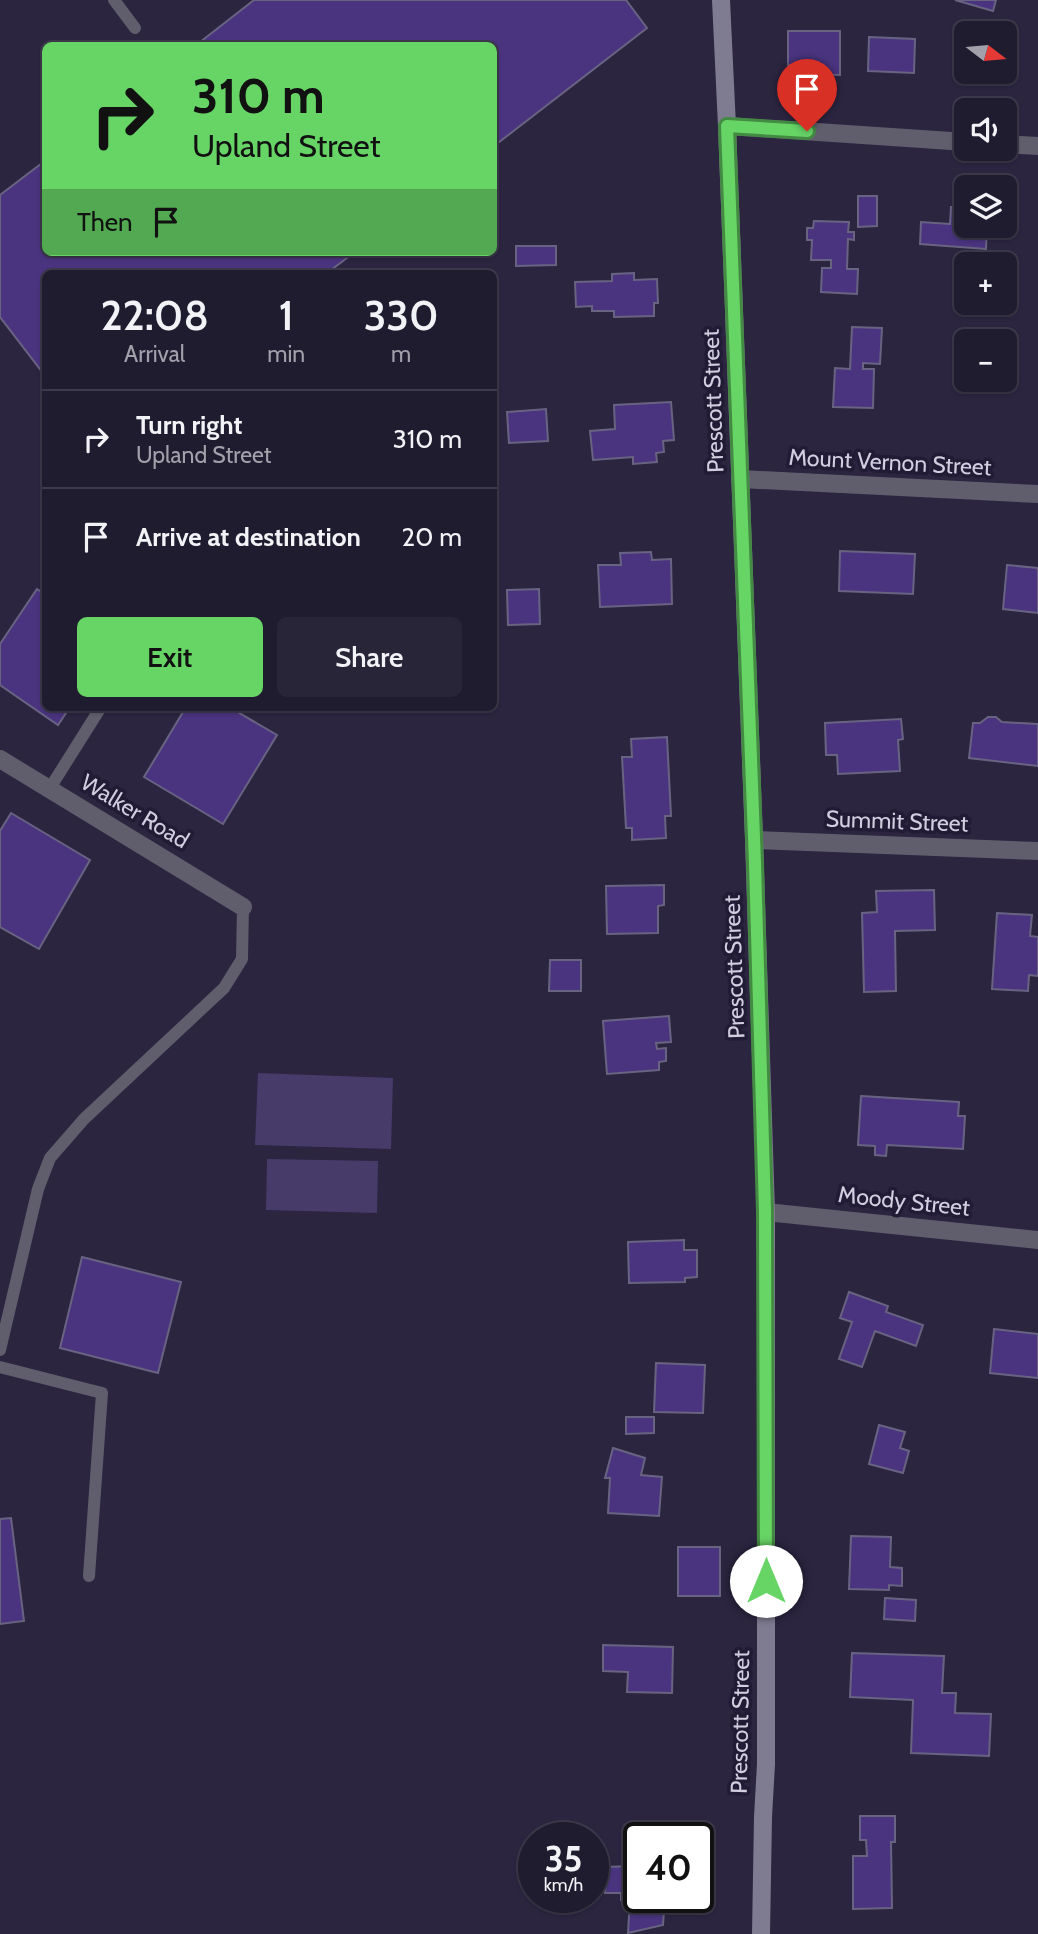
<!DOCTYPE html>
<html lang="en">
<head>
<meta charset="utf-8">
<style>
	:root { --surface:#201c30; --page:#282538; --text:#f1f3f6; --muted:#a2a1ab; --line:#3d3a4c; --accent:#67d466 }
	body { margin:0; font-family:Cabin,sans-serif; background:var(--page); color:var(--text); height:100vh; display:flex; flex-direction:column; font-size:26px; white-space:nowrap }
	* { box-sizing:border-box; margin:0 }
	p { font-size:23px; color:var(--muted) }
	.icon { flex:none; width:38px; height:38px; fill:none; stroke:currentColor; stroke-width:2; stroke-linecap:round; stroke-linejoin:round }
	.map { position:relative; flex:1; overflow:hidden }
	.drawer { position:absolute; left:42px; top:270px; width:455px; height:441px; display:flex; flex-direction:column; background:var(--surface); border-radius:10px; box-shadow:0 2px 5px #0004,0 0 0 2px var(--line) }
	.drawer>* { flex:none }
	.guide { position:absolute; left:42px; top:42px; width:455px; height:214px; border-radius:10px; box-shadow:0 2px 5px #0004,0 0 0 2px var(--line); background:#67d466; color:#111; overflow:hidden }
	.needle { width:46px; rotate:106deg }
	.buttons { position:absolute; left:954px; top:21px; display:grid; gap:14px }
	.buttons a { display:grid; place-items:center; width:63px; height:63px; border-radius:10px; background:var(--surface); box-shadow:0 2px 5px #0004,0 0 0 2px var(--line); font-size:35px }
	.speed { position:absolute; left:518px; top:1822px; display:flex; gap:14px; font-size:35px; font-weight:700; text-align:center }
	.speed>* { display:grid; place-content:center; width:91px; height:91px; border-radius:50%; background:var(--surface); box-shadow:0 2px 5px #0004,0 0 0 2px var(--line); line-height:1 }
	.speed small { font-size:18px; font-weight:400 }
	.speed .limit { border:4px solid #111; border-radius:10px; background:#fff; color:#111 }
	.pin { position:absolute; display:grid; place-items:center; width:60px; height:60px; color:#fff; margin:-72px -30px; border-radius:50% 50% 50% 0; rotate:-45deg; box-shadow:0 0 7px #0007 }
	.pin .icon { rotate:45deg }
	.me { position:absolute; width:77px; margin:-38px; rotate:0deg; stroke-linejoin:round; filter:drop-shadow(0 0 5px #0008) }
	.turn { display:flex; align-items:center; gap:24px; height:147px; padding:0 35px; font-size:32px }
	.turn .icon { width:91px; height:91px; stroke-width:2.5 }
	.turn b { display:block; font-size:49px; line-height:60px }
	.then { display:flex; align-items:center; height:66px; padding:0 35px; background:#0003; gap:14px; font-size:26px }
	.eta { display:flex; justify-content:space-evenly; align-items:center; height:119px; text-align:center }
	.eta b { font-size:42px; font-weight:600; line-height:49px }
	.button { display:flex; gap:14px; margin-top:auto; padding:14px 35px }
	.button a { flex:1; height:80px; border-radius:10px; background:var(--accent); color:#111; font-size:28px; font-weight:600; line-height:80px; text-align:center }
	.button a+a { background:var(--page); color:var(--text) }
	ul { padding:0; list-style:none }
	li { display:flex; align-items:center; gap:21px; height:98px; padding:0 35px; border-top:2px solid var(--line) }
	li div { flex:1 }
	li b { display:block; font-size:26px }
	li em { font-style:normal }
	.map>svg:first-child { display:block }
	.green { fill:#473b6a }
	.building { fill:#4a347f; stroke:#696382; stroke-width:2 }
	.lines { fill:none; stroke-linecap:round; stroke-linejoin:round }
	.lane { stroke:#605e6c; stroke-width:12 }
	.street { stroke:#605e6c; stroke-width:18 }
	.secondary { stroke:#7f7b91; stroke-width:18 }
	.route-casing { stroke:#438a42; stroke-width:18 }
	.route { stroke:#67d466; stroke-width:12 }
	.labels { text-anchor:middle; stroke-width:7; stroke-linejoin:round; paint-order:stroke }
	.street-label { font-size:23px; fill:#d1cee0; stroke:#211b35 }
</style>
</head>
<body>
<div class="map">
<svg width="1038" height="1934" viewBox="0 0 1038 1934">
	<rect width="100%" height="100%" fill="#2b2540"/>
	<g class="green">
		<polygon points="258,1073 393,1078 391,1149 255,1145"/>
		<polygon points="267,1159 378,1161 377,1213 266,1210"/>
	</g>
	<g class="building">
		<polygon points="254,0 626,0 647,28 494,146 494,46 195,46"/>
		<polygon points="955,0 996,0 993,11"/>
		<polygon points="788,31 840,31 840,75 798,74 798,65 788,65"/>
		<polygon points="869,37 915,39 914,73 868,71"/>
		<polygon points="46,160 46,252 355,252 327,273 46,273 46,377 0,317 0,195"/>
		<polygon points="858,196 877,196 877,226 858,227"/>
		<polygon points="951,207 966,208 966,226 987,226 986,249 920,244 921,222 950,224"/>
		<polygon points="814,221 849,222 848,232 854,232 854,240 848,239 847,269 858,269 857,294 821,292 822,268 831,268 831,260 811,260 812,240 807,240 807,228 813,228"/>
		<polygon points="516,246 556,246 556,265 516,266"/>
		<polygon points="634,273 634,280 657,279 658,303 654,303 654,316 614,317 614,311 592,311 592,306 576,307 575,282 612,281 612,274"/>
		<polygon points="852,327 882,328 880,364 863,363 863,369 874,369 873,408 833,407 835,368 850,369"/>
		<polygon points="671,402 674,440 663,441 664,452 656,453 657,462 633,464 633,457 593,460 590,431 615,429 614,405"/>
		<polygon points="546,409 548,441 509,443 507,412"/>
		<polygon points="840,551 915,554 913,594 839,591"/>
		<polygon points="651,552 652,560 671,559 672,604 600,607 598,565 621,565 620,553"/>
		<polygon points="1007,565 1038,568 1038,613 1003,609"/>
		<polygon points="37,589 46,595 46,707 70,707 58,725 0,685 0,644"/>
		<polygon points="539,589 540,624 508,625 507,590"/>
		<polygon points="186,707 229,707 277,735 223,824 144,777"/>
		<polygon points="988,717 996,717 1002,722 1038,724 1038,766 969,758 973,723 980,723"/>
		<polygon points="901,719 903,739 898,740 900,771 838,774 837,755 826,755 825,723"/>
		<polygon points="667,737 671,816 665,816 666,838 632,840 632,828 626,828 622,757 632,757 631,739"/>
		<polygon points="11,813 90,860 39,949 0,927 0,831"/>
		<polygon points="664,885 664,905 658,906 658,933 607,934 606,886"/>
		<polygon points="934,890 935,930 895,931 896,991 864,992 862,913 877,912 876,891"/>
		<polygon points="997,913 1032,915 1030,936 1038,937 1038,976 1029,975 1028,991 992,989"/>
		<polygon points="550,960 581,960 581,991 549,991"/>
		<polygon points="669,1016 671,1042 656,1043 657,1049 666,1048 666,1061 659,1062 659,1070 607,1074 603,1021"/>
		<polygon points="861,1096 959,1102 958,1116 965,1116 963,1149 887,1145 886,1156 875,1155 875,1146 858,1145"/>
		<polygon points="684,1240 684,1250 697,1250 697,1277 685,1278 685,1282 629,1283 628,1242"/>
		<polygon points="82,1257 181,1282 158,1373 60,1348"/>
		<polygon points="849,1292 888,1306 886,1312 923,1325 916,1346 875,1331 862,1367 839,1359 852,1322 840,1318"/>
		<polygon points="994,1329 1038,1334 1038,1378 990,1373"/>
		<polygon points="656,1363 705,1365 703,1413 654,1412"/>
		<polygon points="626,1417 654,1417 654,1433 626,1434"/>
		<polygon points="879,1425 905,1432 900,1448 909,1451 903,1473 869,1464"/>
		<polygon points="613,1448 645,1458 641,1475 662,1477 659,1516 608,1513 610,1478 605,1478"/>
		<polygon points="11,1518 24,1621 0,1624 0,1519"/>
		<polygon points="851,1536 891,1537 890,1567 902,1568 902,1586 889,1585 889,1590 849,1589"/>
		<rect x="678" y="1547" width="42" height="49"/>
		<polygon points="885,1598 916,1600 915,1621 884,1619"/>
		<polygon points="603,1645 673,1647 672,1693 627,1692 628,1672 603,1671"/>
		<polygon points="852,1653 944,1656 942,1693 956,1693 955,1713 991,1714 989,1756 911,1753 913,1700 850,1697"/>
		<polygon points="860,1816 895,1816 895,1842 891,1842 892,1908 853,1909 853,1856 867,1856 866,1840 860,1840"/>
		<polygon points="631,1824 663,1827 662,1838 639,1838 639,1897 665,1897 663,1925 628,1933 630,1900 621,1900 621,1893 605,1893 607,1867 631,1866"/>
	</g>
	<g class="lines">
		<g class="lane">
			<polyline points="114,0 135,28"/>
			<polyline points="50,788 101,707"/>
			<polyline points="0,1350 38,1189 50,1158 84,1119 224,988 242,959 243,907"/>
			<polyline points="0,1367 102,1393 89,1576"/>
		</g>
		<g class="street">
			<polyline points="727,126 966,142"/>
			<polyline points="1004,144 1038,146"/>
			<polyline points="740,479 1038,494"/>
			<polyline points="0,759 243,907"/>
			<polyline points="754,840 1038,851"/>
			<polyline points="766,1212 1038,1240"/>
		</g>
		<polyline class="secondary" points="721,0 727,126 754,840 766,1212 766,1764 763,1817 761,1934"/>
	</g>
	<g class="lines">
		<g class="route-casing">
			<polyline id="route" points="766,1581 765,1212 755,864 727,126 807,131"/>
		</g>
		<use href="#route" class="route"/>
	</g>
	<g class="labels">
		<g class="street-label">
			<text transform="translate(713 401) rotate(-92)" y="8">Prescott Street</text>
			<text transform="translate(890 462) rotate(3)" y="8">Mount Vernon Street</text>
			<text transform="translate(135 811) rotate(31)" y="8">Walker Road</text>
			<text transform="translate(897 821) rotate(2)" y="8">Summit Street</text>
			<text transform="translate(734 967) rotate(-92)" y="8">Prescott Street</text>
			<text transform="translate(904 1201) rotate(6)" y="8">Moody Street</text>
			<text transform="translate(740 1722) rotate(-89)" y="8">Prescott Street</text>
		</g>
	</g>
</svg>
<div class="buttons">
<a><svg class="needle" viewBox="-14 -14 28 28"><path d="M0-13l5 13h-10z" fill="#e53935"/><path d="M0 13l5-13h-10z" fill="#a2a1ab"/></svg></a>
<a><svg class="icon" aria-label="sound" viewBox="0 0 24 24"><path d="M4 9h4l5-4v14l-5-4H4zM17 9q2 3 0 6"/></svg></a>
<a><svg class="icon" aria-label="layers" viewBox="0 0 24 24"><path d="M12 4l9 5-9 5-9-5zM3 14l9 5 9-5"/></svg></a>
<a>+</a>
<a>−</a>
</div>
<div class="speed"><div>35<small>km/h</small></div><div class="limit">40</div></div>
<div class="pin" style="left:807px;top:131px;background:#d93025"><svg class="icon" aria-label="arrive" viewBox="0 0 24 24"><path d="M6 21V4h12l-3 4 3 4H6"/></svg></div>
<svg class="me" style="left:766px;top:1581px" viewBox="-20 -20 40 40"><circle r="19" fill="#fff"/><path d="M0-13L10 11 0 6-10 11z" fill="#67d466"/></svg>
<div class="guide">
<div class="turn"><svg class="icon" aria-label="right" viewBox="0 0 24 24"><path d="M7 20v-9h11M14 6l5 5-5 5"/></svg><div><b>310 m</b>Upland Street</div></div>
<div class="then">Then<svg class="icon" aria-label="arrive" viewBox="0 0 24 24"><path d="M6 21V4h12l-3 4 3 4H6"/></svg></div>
</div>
<section class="drawer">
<div class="eta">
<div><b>22:08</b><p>Arrival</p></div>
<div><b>1</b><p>min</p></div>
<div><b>330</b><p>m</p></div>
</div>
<ul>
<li><svg class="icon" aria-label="right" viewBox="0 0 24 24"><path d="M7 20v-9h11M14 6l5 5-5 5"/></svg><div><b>Turn right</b><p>Upland Street</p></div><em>310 m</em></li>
<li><svg class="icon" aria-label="arrive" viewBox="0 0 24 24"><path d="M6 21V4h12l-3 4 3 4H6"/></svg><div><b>Arrive at destination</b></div><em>20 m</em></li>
</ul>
<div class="button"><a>Exit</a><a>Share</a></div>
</section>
</div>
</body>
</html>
